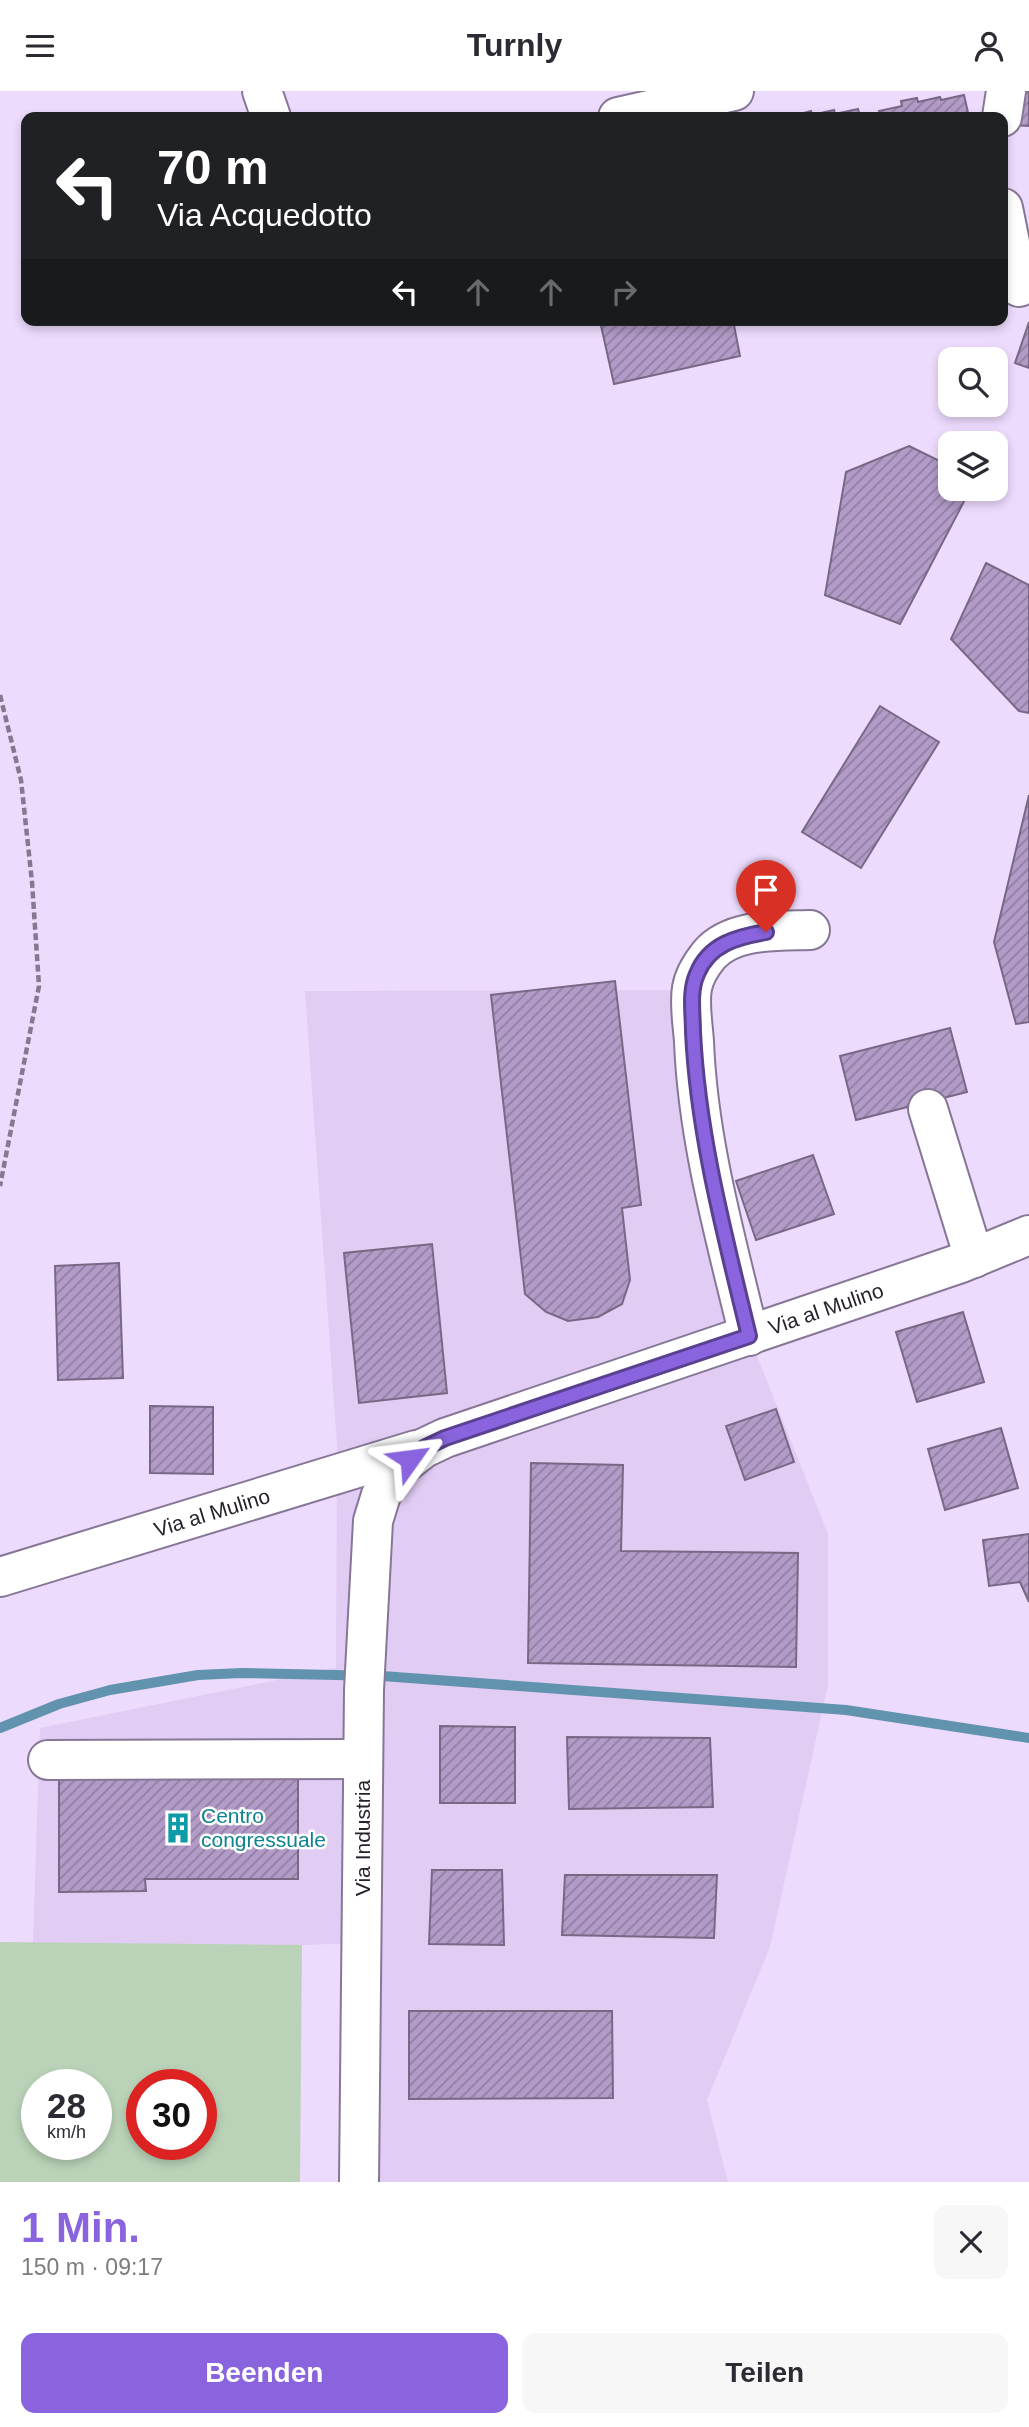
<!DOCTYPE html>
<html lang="de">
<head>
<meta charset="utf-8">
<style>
	:root { --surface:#fff; --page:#f7f7f7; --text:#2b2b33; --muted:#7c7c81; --accent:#8964de }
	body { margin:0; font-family:Helvetica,sans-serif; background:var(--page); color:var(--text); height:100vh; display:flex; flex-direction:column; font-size:26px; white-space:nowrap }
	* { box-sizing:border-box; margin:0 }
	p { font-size:23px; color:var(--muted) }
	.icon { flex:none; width:38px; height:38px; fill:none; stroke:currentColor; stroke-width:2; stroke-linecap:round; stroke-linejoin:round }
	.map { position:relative; height:2091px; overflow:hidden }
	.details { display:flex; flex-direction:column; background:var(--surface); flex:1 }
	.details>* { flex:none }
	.guide { position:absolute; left:21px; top:21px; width:987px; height:214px; border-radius:14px; box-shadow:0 4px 10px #0003; background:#202124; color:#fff; overflow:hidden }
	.fabs { position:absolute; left:938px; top:256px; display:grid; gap:14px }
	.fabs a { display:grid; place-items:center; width:70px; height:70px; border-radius:14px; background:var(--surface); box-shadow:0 4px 10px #0003; font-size:35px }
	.speed { position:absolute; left:21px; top:1978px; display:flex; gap:14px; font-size:35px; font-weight:700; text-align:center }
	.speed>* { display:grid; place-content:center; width:91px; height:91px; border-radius:50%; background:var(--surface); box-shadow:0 4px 10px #0003; line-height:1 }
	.speed small { font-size:18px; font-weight:400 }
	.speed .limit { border:10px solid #d22; background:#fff; color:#111 }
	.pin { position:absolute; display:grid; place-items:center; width:60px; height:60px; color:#fff; margin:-72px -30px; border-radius:50% 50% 50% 0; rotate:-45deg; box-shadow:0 0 7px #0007 }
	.pin .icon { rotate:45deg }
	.me { position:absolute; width:77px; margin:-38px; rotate:59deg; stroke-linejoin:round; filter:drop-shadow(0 0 5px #0008) }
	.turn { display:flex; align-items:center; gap:24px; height:147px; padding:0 21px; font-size:32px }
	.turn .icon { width:91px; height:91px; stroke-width:2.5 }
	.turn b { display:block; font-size:49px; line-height:60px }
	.lanes { display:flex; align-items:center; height:66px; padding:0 21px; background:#0003; justify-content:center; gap:35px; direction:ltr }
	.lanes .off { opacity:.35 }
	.round { display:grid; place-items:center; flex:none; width:74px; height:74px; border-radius:14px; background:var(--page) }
	.headline { display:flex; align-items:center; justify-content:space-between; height:119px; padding:0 21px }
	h1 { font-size:42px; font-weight:700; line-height:52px; color:var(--accent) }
	.cta { display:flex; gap:14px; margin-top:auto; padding:14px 21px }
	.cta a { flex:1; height:80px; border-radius:14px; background:var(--accent); color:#fff; font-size:28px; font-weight:700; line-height:80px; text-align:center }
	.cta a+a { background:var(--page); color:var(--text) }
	header { display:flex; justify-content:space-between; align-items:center; height:91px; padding:0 21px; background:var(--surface); font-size:32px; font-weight:700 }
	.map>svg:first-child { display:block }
	.built { fill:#e1ccf4 }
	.pitch { fill:#bad3b8; fill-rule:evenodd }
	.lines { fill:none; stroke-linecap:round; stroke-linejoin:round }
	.stream { stroke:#6293ae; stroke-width:10 }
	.building { fill:url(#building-hatch); stroke:#786886; stroke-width:2 }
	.minor-casing { stroke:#877796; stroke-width:42 }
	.path { stroke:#857990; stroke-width:4.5; stroke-dasharray:7 3.5; stroke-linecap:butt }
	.minor { stroke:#fff; stroke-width:38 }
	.route-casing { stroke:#594190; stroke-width:18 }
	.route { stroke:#8964de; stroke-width:12 }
	.labels { text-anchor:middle; stroke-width:5; stroke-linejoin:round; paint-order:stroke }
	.street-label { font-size:21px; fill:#27212d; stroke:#fff }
	.culture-label { font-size:21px; fill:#0d838f; stroke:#fff; text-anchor:start }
</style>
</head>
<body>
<header><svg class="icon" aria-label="menu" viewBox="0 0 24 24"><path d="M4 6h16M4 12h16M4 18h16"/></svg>Turnly<svg class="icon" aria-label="person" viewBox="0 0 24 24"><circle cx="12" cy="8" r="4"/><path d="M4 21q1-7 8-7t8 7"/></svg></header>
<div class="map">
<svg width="1029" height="2091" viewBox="0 0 1029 2091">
	<defs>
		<pattern id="building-hatch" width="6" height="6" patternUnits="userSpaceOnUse" patternTransform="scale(1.75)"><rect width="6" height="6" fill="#b29bc7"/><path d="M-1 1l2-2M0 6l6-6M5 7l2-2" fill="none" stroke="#917ea2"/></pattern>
	</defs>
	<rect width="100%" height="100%" fill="#eddbfd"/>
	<polygon class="built" points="692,899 749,1245 828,1443 828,1594 770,1856 707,2009 728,2091 359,2091 362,1852 302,1854 33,1852 40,1637 336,1577 337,1354 305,900"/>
	<path class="pitch" d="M0 1851 302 1854 300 2091H0ZM37 1993H96V2053H37ZM142 1993H201V2053H142Z"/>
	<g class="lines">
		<polyline class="stream" points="0,1637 59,1613 110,1599 198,1584 242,1582 382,1585 846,1619 1029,1647"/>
	</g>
	<g class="building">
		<polygon points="1015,0 1029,0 1029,35 1014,34"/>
		<polygon points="964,4 969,26 870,26 880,24 879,20 902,15 901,10 917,7 918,11 940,6 941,9"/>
		<polygon points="858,18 860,26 796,26 796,24 811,20 812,24 834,19 835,23"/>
		<polygon points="605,229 733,229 740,265 614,293 600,230"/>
		<polygon points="1029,231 1029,277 1015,272"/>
		<polygon points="909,355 950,375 950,397 971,397 900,533 825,504 846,381"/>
		<polygon points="986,472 1029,494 1029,622 1019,620 951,548"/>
		<polygon points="880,615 939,651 861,777 802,741"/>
		<polygon points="1029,704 1029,931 1016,933 994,851"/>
		<polygon points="615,890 641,1114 622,1117 630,1189 622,1213 598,1226 568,1230 546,1221 525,1203 491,904"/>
		<polygon points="950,937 967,1001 856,1029 840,965"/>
		<polygon points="813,1064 834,1123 756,1149 736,1090"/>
		<polygon points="432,1153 447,1302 359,1312 344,1162"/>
		<polygon points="119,1172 123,1287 58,1289 55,1175"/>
		<polygon points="963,1221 984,1291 917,1311 896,1241"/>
		<polygon points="150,1315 213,1316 213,1383 150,1382"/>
		<polygon points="776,1318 794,1371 745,1389 726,1335"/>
		<polygon points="1001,1337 1018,1397 945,1419 928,1358"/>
		<polygon points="531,1372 623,1374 621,1460 798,1462 796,1576 528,1572"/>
		<polygon points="1029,1443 1029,1511 1020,1491 989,1495 983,1449"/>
		<polygon points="440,1635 515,1636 515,1712 440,1712"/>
		<polygon points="567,1646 710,1647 713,1716 569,1718"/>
		<polygon points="298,1685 298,1788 145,1788 146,1800 59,1801 59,1686"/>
		<polygon points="432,1779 502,1779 504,1854 429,1853"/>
		<polygon points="565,1784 717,1784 714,1847 562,1844"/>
		<polygon points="409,1920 612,1920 613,2007 409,2008"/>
	</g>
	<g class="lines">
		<g class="minor-casing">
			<g id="minor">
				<polyline points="262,0 271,26"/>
				<polyline points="618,26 734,0"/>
				<polyline points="1002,26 1006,0"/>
				<polyline points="1003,117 1019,196"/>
				<polyline points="928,1018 974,1167"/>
				<path d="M749 1245C726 1148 698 1051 694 951 693 934 689 914 692 897 694 885 701 874 709 864 732 837 778 840 810 839"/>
				<polyline points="0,1486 416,1359"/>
				<polyline points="48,1669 363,1668"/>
				<polyline points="359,2091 364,1599 373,1430 381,1404 397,1378 424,1357 445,1347 961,1172 1029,1144"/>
			</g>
		</g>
		<polyline class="path" points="0,604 21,689 32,791 39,895 0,1095"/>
		<use href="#minor" class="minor"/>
	</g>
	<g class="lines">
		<g class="route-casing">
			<path id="route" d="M410 1368 424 1357 445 1347 749 1245C725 1145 698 1045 693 941 693 922 689 901 697 883 709 853 737 846 766 841"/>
		</g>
		<use href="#route" class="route"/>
	</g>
	<defs>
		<g id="building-bare" transform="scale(2.415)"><path d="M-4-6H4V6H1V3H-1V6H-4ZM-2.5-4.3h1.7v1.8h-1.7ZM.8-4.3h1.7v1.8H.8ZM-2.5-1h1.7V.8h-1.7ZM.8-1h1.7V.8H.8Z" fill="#0f9aa8" stroke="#fff" stroke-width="2.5" paint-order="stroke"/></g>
	</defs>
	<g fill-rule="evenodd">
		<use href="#building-bare" x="178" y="1737"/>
	</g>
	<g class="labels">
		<g class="street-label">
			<text transform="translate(826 1218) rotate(-19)" y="7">Via al Mulino</text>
			<text transform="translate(212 1422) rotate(-17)" y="7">Via al Mulino</text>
			<text transform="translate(363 1747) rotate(-90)" y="7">Via Industria</text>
		</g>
		<g class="culture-label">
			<text x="201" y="1732">Centro<tspan x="201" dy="24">congressuale</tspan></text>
		</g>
	</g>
</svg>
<div class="fabs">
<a><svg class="icon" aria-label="search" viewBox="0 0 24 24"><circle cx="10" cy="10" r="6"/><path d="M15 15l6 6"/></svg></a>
<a><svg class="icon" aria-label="layers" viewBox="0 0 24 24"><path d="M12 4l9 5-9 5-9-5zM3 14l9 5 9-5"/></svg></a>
</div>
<div class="speed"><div>28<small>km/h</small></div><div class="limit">30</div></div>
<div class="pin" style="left:766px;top:841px;background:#d93025"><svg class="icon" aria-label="arrive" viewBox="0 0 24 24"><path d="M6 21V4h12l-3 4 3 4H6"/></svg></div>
<svg class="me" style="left:410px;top:1368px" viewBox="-20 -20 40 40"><path d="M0-17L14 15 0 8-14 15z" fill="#8964de" stroke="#fff" stroke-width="4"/></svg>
<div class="guide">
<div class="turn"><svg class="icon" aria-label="left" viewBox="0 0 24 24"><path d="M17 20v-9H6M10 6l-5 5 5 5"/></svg><div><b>70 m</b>Via Acquedotto</div></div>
<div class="lanes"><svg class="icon" aria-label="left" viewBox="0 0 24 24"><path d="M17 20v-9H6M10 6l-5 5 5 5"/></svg><svg class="icon off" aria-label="ahead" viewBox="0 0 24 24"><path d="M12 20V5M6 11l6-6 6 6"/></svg><svg class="icon off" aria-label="ahead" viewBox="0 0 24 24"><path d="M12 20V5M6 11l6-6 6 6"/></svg><svg class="icon off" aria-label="right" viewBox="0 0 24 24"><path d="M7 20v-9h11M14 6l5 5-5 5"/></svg></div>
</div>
</div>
<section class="details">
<div class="headline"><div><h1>1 Min.</h1><p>150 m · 09:17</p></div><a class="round"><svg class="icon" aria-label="close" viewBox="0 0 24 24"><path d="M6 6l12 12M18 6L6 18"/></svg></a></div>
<div class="cta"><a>Beenden</a><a>Teilen</a></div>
</section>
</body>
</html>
